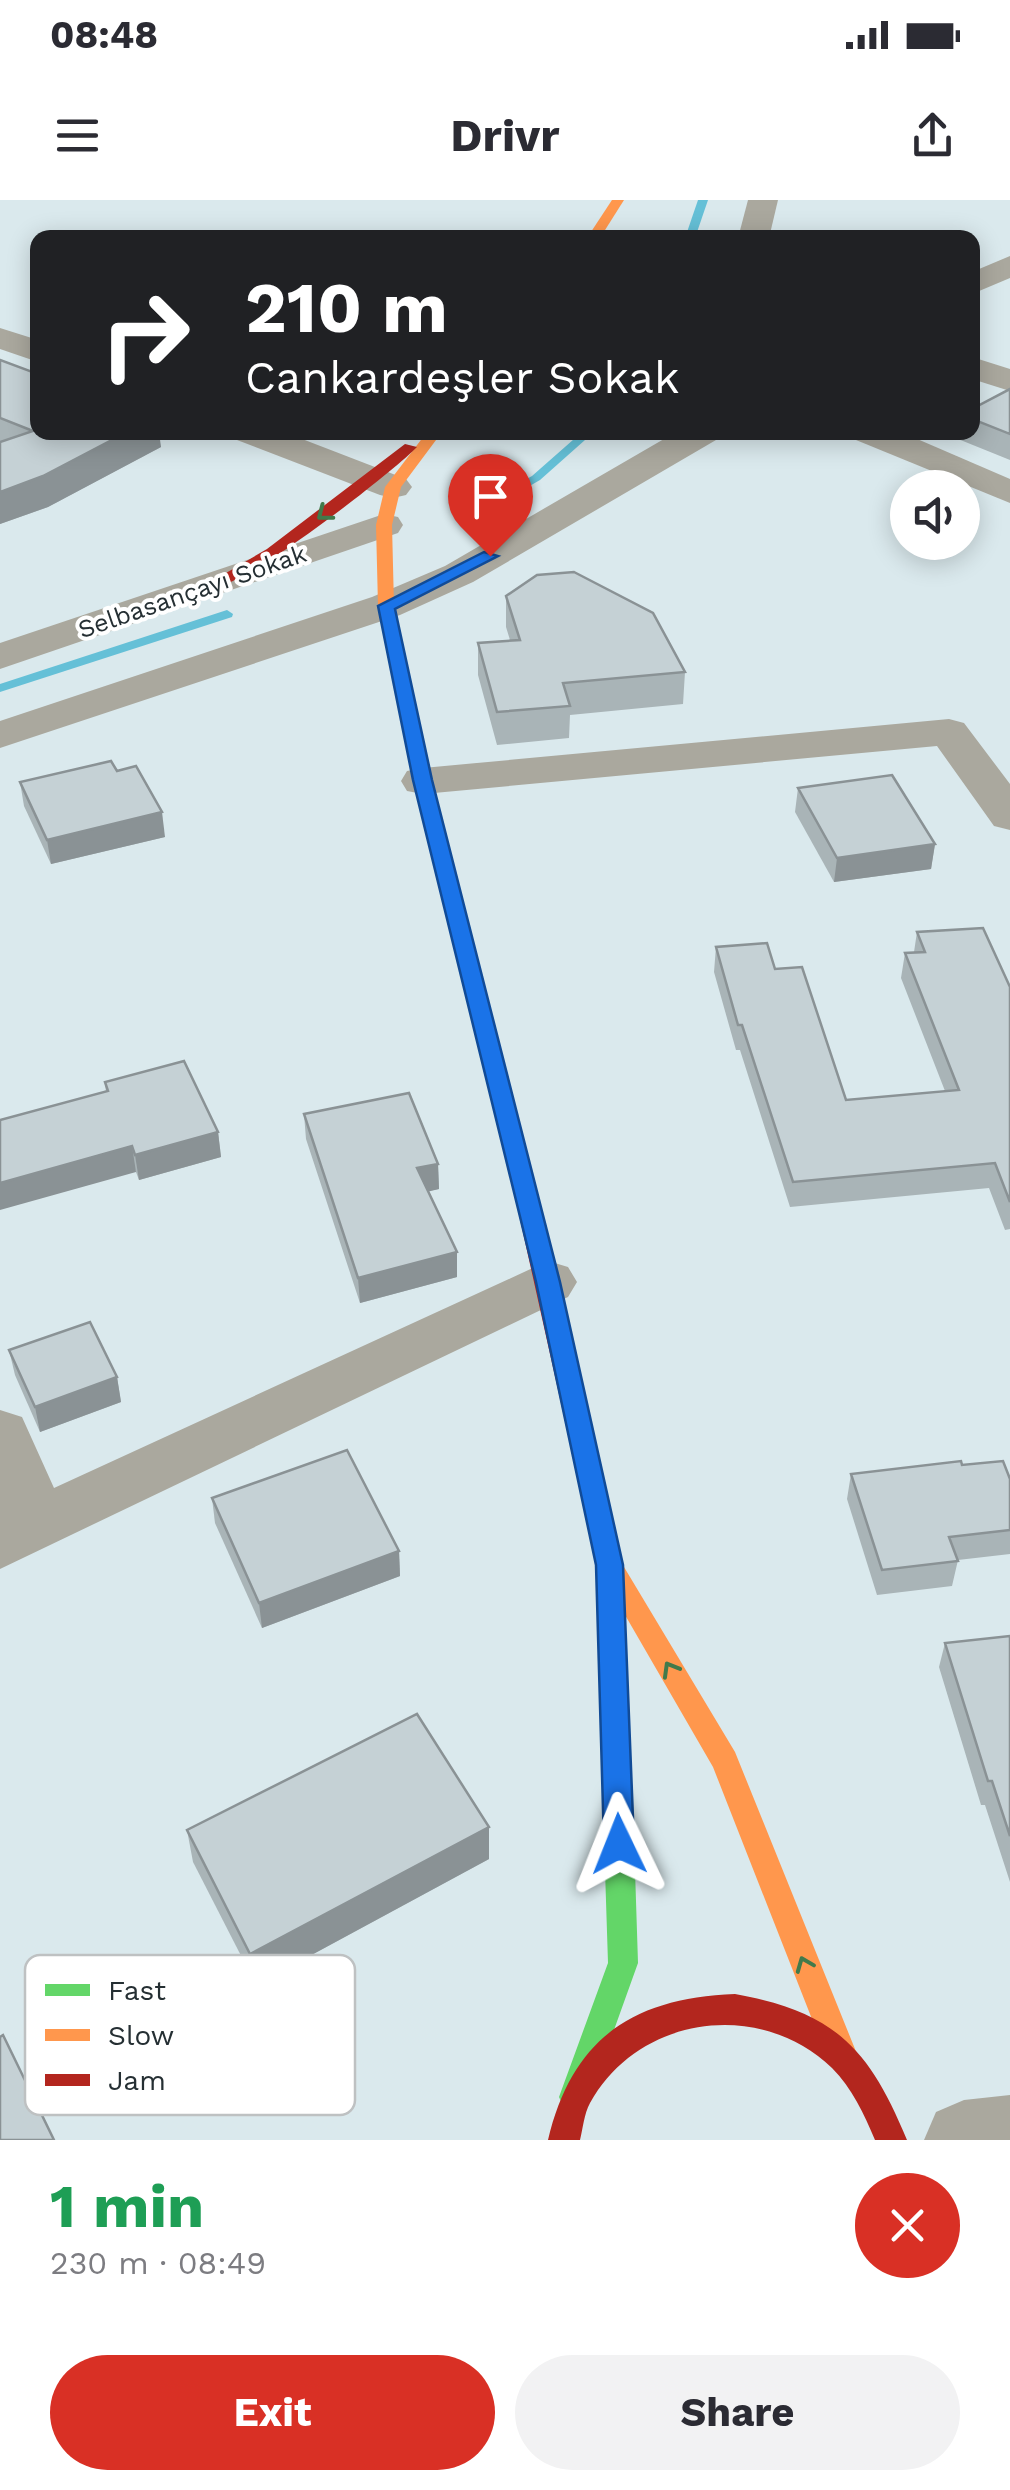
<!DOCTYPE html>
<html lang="en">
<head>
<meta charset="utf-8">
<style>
	:root { --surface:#fff; --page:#f2f2f3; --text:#2b2b33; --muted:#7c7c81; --accent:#d93025 }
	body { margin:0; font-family:"Work Sans",sans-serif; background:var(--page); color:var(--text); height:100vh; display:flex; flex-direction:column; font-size:38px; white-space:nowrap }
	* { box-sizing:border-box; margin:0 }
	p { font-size:32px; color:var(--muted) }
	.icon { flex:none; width:55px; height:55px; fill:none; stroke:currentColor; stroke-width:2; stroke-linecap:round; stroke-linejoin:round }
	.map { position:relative; height:1940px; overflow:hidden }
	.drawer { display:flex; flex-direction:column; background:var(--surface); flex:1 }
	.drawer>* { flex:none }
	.top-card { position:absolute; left:30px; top:30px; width:950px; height:210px; border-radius:20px; box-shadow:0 5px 25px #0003; background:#202124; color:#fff; overflow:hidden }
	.fabs { position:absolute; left:890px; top:270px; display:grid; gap:20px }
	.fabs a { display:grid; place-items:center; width:90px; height:90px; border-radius:50%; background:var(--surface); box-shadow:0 5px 25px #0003; font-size:50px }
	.pin { position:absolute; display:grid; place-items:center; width:85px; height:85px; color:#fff; margin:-102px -42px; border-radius:50% 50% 50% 0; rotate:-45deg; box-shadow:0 0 10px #0007 }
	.pin .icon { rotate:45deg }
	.me { position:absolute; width:110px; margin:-55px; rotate:358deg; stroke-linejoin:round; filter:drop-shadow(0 0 8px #0008) }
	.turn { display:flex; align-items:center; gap:35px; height:210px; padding:0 50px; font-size:45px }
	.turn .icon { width:130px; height:130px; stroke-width:2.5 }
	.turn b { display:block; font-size:70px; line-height:85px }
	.round { display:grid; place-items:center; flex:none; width:105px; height:105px; border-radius:52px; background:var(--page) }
	.headline { display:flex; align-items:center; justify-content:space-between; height:170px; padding:0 50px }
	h1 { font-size:60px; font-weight:700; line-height:75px; color:#1e9e55 }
	.action { display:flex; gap:20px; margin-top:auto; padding:20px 50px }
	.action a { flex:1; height:115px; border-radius:60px; background:var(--accent); color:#fff; font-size:40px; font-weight:700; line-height:115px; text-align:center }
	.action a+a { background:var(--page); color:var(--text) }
	.status { display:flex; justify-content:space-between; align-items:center; height:70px; padding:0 50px; background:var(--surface); direction:ltr }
	.status svg { height:28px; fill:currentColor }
	header { display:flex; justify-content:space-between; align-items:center; height:130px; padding:0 50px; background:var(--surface); font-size:45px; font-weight:700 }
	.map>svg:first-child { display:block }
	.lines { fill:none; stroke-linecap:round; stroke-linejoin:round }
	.stream { fill:#65c0d7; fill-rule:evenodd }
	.street { fill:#aaa89e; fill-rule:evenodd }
	.fast { fill:#63d668; fill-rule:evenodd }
	.slow { fill:#ff974d; fill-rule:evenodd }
	.jam { fill:#b3261e; fill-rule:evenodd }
	.wall { fill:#a9b4b7 }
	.shaded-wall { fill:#8a9295 }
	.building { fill:#c5d1d5; stroke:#8a9295; stroke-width:2.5 }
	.oneway { stroke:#417a4b }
	.route { fill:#1a73e8; stroke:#114b97; stroke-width:2.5 }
	.labels { text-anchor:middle; stroke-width:8; stroke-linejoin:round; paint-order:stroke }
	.far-street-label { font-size:25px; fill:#252f33; stroke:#fff }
	.key { fill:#fff; stroke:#bec1c2; stroke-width:2.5 }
	.key-label { font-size:28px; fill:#252f33 }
</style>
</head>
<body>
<div class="status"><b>08:48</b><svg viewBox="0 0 49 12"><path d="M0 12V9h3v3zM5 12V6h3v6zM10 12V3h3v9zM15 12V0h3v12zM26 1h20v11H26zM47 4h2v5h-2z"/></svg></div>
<header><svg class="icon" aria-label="menu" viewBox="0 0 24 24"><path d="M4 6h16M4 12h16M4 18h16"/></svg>Drivr<svg class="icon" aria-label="share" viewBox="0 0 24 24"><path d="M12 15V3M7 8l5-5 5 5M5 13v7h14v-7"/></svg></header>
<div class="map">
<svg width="1010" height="1940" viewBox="0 0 1010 1940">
	<rect width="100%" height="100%" fill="#dae9ed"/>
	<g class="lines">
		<g class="stream">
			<polygon points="698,0 708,0 695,38 685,38"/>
			<polygon points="582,232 594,232 540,280 466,323 458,323 458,317 532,276"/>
			<polygon points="227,410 233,414 232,417 0,492 0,484"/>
		</g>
		<g class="street">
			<polygon points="748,0 778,0 769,38 738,38"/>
			<polygon points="1010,56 1010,78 972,94 972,72"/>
			<polygon points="0,128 38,140 38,162 0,149"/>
			<polygon points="972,157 1010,169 1010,191 972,179"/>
			<polygon points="232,232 284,232 406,279 412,287 406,295 393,298 380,295 237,240"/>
			<polygon points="676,232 721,232 716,240 473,382 400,415 0,548 0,521 372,397 445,366"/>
			<polygon points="851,232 901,232 1010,279 1010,303 856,240"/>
			<polygon points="384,314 398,317 403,325 398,333 0,469 0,443"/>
			<polygon points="949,519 964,523 1010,584 1010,630 994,626 937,546 423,594 407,591 401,581 407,571 423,568"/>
			<polygon points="548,1061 568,1067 577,1082 568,1097 0,1369 0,1210 22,1217 54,1288"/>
			<polygon points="1010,1895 1010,1940 924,1940 936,1912 964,1900"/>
		</g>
		<polygon class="fast" points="618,1595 628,1599 633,1608 638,1763 586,1908 575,1913 564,1908 559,1897 608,1763 603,1608 608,1599"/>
		<g class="slow">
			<polygon points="612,0 624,0 600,38 587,38"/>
			<polygon points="427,232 442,232 401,287 392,325 394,406 432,581 529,961 518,969 507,961 414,581 378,406 376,325 385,287"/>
			<polygon points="612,1359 621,1362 735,1552 857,1854 852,1865 841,1870 830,1865 713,1567 599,1370 603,1362"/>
		</g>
		<g class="jam">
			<path d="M405 244 417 247C393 272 242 390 214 386V380L267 349Z"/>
			<polygon points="518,953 529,961 623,1365 633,1608 628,1617 618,1621 608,1617 603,1608 597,1365 507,961"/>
			<path d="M735 1794C835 1812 869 1848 907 1940H875C864 1914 852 1888 832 1868 760 1799 639 1815 590 1903 584 1914 583 1928 580 1940H548C572 1839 632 1798 735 1794Z"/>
		</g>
	</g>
	<g class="wall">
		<polygon points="0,160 161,247 48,307 0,324"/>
		<polygon points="1010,189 1010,260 958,239 959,232 972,232 972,209"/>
		<polygon points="506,396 685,472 683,504 570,515 569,538 497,545 478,475 478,443 510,440 506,427"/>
		<polygon points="117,571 165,637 51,664 24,606 20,582"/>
		<polygon points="798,588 935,644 931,669 834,682 795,612"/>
		<polygon points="917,732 1010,787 1010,1029 1005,1030 989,988 790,1007 740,850 736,850 714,772 716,747 775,769 846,900 945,891 901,778 905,753 914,752"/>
		<polygon points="105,882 218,932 221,957 139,980 106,892"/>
		<polygon points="304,914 438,964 439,989 428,991 457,1077 360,1103 306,939"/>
		<polygon points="9,1150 117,1177 121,1202 40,1232 15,1175"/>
		<polygon points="962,1265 1010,1279 1010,1354 958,1360 952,1386 877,1395 847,1299 851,1274"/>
		<polygon points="212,1298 399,1351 400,1376 262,1428 215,1323"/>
		<polygon points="1010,1436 1010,1682 985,1605 981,1605 939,1467 945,1443"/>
		<polygon points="489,1627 489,1659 256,1785 193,1662 187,1630"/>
	</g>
	<g class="shaded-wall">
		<polygon points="127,232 159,232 161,247 48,307 0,324 0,292"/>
		<polygon points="162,612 165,637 51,664 47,640"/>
		<polygon points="935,644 931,669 834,682 837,658"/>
		<polygon points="218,932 221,957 139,980 135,955"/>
		<polygon points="132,946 136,972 0,1010 0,983"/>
		<polygon points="438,964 439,989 418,994 417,968"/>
		<polygon points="457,1052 457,1077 360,1103 358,1078"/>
		<polygon points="117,1177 121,1202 40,1232 35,1207"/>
		<polygon points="399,1351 400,1376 262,1428 259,1403"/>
		<polygon points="489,1627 489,1659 256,1785 250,1754"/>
	</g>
	<g class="building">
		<polygon points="0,160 38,174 38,232 127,232 43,276 0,292 0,242 33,231 0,218"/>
		<polygon points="1010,189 1010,234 972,219 972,209"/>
		<polygon points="574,372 653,413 685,472 563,483 570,506 497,512 478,443 520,440 506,396 537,375"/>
		<polygon points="111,561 117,571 136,566 162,612 47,640 20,582"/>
		<polygon points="892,575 935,644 837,658 798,588"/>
		<polygon points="983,728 1010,787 1010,1002 995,963 793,982 742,825 738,825 716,747 767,743 775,769 802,767 846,900 959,890 905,753 925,752 917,732"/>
		<polygon points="184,861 218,932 135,955 132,946 0,983 0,920 108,891 105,882"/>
		<polygon points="409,893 438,964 417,968 457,1052 358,1078 304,914"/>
		<polygon points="90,1122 117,1177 35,1207 9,1150"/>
		<polygon points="347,1250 399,1351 259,1403 212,1298"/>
		<polygon points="961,1261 962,1265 1003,1261 1010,1279 1010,1330 949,1337 958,1361 882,1370 851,1274"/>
		<polygon points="1010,1436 1010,1636 992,1581 988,1581 945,1443"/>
		<polygon points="417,1514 489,1627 250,1754 187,1630"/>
		<polygon points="3,1835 54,1940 0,1940 0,1837"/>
	</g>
	<defs><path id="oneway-chevron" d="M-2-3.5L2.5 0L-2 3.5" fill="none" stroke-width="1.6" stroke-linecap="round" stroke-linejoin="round" transform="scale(2.5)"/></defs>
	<g class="oneway">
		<use href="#oneway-chevron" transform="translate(324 314) rotate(142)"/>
		<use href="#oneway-chevron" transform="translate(670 1469) rotate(-120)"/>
		<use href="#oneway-chevron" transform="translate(804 1764) rotate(-112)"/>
	</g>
	<polygon class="route" points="484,352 498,356 395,409 432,580 560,1082 623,1365 634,1644 629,1653 619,1657 608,1653 604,1644 596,1365 536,1082 413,580 378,406"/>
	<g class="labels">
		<g class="far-street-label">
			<text transform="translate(192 391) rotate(-19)" y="9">Selbasançayı Sokak</text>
		</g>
	</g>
	<rect x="25" y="1755" width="330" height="160" rx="15" class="key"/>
	<rect x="45" y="1784" width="45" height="12" fill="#63d668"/>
	<rect x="45" y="1829" width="45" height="12" fill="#ff974d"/>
	<rect x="45" y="1874" width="45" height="12" fill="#b3261e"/>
	<g class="key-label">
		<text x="108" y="1800">Fast</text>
		<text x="108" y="1845">Slow</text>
		<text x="108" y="1890">Jam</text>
	</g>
</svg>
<div class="fabs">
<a><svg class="icon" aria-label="sound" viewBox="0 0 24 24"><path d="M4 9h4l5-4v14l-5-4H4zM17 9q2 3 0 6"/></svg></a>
</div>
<div class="pin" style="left:490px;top:356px;background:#d93025"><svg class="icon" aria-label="arrive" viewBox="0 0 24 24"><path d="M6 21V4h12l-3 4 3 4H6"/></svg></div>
<svg class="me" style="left:619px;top:1644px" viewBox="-20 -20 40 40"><path d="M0-17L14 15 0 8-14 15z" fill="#1a73e8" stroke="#fff" stroke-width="4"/></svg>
<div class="top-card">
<div class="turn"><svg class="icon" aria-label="right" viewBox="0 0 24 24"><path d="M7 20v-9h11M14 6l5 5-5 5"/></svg><div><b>210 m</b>Cankardeşler Sokak</div></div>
</div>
</div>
<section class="drawer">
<div class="headline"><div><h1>1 min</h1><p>230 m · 08:49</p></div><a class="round" style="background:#d93025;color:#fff"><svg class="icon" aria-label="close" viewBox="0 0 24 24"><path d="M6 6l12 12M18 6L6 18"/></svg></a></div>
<div class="action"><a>Exit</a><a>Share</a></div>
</section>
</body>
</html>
